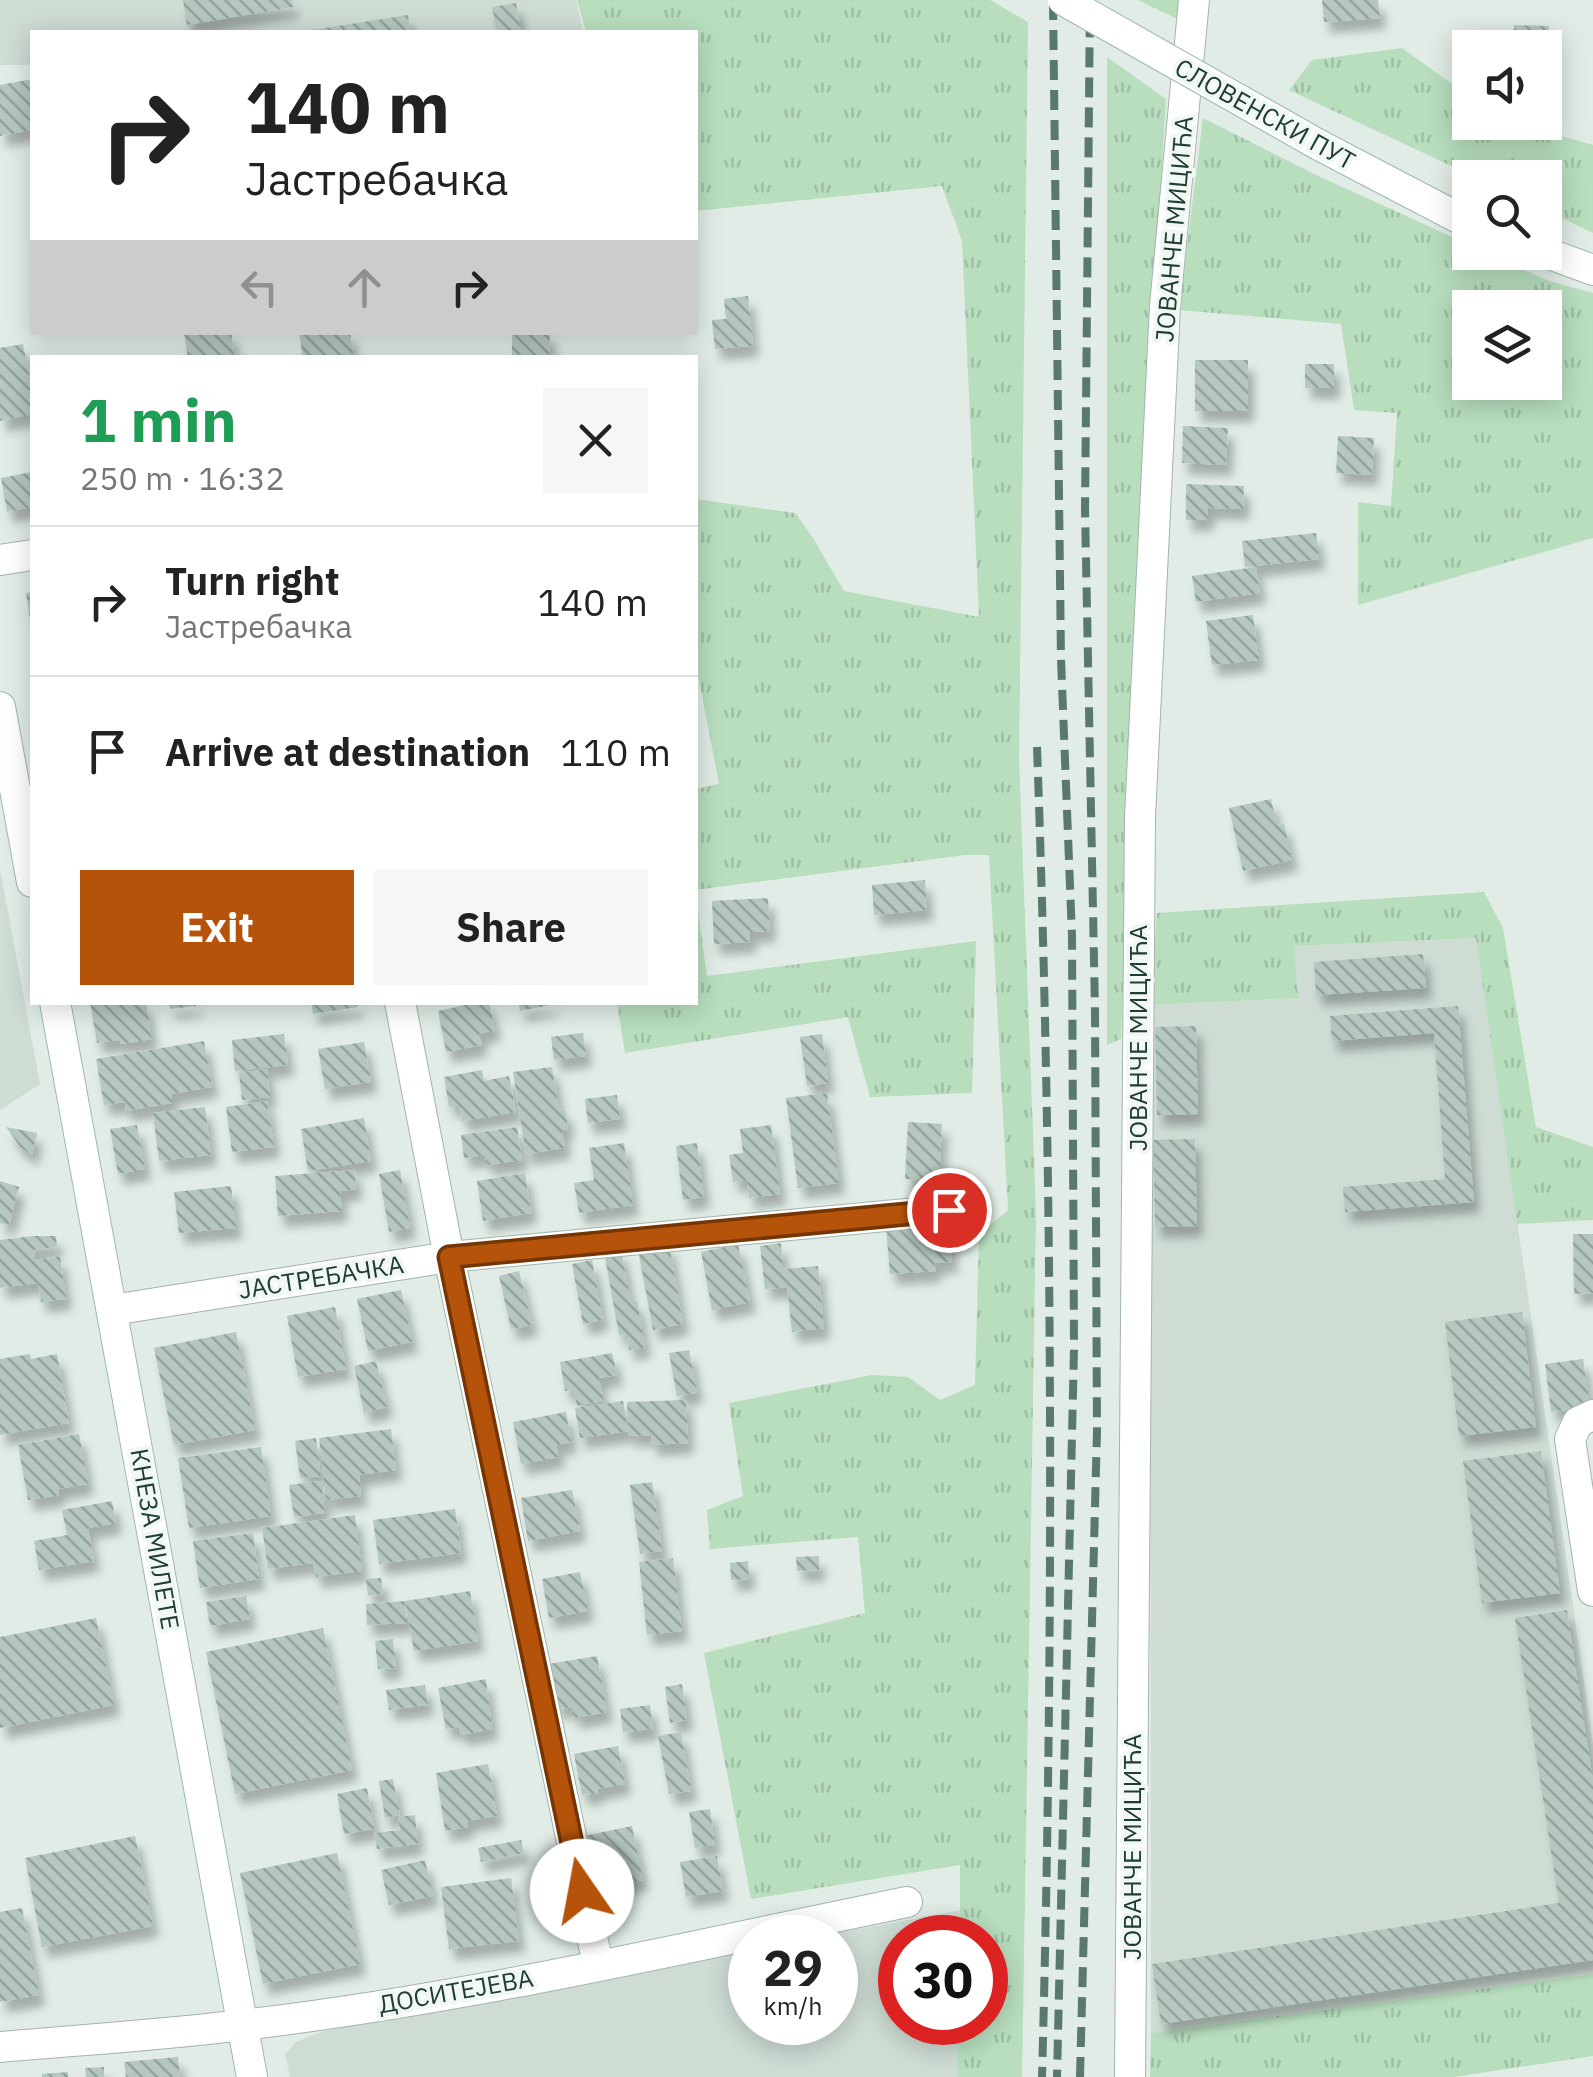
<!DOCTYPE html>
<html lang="en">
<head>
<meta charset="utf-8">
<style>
	:root { --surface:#fff; --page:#f6f6f6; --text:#222; --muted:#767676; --line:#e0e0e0; --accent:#b45309 }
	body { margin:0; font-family:"IBM Plex Sans",sans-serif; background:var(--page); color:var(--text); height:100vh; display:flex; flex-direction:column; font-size:38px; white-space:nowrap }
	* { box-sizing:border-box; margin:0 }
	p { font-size:32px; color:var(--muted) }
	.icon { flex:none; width:55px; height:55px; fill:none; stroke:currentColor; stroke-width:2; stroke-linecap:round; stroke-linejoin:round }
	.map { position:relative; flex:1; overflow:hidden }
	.panel { position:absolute; left:30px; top:355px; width:668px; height:650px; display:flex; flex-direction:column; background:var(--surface); border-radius:0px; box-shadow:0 5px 25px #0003 }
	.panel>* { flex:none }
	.top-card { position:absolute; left:30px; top:30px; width:668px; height:305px; border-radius:0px; box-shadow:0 5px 25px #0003; background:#fff; color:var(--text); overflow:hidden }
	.tools { position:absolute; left:1452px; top:30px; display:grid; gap:20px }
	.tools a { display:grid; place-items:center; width:110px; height:110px; border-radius:0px; background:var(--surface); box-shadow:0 5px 25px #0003; font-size:50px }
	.speed { position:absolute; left:728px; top:1915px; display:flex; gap:20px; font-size:50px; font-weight:700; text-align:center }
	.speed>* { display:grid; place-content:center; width:130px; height:130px; border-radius:50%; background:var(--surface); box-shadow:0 5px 25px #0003; line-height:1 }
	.speed small { font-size:25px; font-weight:400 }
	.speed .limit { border:15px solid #d22; background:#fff; color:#111 }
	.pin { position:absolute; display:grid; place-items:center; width:85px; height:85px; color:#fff; margin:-42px; border:5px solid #fff; border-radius:50%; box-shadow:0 2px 10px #0007 }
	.me { position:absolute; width:110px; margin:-55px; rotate:348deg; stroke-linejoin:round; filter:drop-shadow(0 0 8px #0008) }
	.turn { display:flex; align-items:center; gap:35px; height:210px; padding:0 50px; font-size:45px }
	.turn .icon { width:130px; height:130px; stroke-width:2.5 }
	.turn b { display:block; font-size:70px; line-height:85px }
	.lanes { display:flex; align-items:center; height:95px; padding:0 50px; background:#0003; justify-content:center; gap:50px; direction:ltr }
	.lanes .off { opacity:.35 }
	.round { display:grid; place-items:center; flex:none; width:105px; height:105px; border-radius:0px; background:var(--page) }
	.head { display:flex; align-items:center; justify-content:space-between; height:170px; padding:0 50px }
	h1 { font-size:60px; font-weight:700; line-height:75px; color:#1e9e55 }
	.button { display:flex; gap:20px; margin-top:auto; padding:20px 50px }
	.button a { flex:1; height:115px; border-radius:0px; background:var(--accent); color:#fff; font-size:40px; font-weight:700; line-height:115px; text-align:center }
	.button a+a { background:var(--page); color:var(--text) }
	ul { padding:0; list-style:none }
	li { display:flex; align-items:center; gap:30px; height:150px; padding:0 50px; border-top:2px solid var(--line) }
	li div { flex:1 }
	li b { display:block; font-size:38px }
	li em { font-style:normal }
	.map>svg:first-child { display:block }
	.built { fill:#cedcd4 }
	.grass { fill:url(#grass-tufts); fill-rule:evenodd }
	.building { fill:url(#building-back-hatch); filter:url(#shadow) }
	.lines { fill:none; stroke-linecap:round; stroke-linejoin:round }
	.street-casing { stroke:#a3b4ac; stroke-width:32 }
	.secondary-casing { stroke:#9eb8ac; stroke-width:32 }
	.street { stroke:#fff; stroke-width:30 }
	.secondary { stroke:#fff; stroke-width:30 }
	.rail { stroke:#5a796d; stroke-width:8; stroke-dasharray:20 10; stroke-linecap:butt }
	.secondary-bridge-casing { stroke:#9eb8ac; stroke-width:32; stroke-linecap:butt }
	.secondary-bridge { stroke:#fff; stroke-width:30 }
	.route-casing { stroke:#753606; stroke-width:25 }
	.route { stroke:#b45309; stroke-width:18 }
	.labels { text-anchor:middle; stroke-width:8; stroke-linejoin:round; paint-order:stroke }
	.street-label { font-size:25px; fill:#203d32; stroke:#f1f8f4 }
</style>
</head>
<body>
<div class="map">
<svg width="1593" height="2077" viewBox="0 0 1593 2077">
	<defs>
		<pattern id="grass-tufts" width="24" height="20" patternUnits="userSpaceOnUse" patternTransform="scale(2.5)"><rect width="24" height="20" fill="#b8debe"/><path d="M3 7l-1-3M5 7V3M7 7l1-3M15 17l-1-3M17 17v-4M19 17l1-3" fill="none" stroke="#9ebfa4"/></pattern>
		<pattern id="building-back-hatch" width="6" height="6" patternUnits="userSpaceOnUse" patternTransform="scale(2.5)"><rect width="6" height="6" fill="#b5c7be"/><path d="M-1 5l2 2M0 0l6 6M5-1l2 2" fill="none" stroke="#93a39b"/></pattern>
		<filter id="shadow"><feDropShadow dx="6" dy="11" stdDeviation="5" flood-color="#0004"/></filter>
	</defs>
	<rect width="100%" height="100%" fill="#e0ece5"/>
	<g class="built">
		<polygon points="0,0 576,0 583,32 32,32 32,65 0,65"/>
		<polygon points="0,869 40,1084 0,1110"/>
		<polygon points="1476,938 1593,1744 1593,1974 1151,2033 1150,1005 1297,998 1294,946"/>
		<polygon points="960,1910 960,1937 900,1938 900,2022 958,2023 958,2077 290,2077 285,2054 296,2042 323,2031 750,1950 750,2022 835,2022 835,1938 816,1937"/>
	</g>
	<g class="grass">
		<polygon points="577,0 990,0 1028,22 1019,758 1036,1215 1022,2077 958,2077 958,2023 985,2022 985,1938 960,1937 960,1865 751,1899 704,1653 865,1613 858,1537 710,1549 707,1510 743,1496 729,1403 872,1375 908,1377 940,1400 975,1385 979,1235 1008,1210 989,855 965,855 695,890 707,976 976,941 972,1093 870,1097 848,1017 625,1053 617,1003 695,1002 695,789 719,784 695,660 695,499 795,513 813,538 844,591 979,617 962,241 942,186 695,211 695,32 586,32"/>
		<polygon points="1138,0 1181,0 1179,20"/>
		<polygon points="1402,48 1470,97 1470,122 1516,123 1593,145 1593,233 1545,210 1545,178 1475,177 1289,90 1312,60"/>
		<polygon points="1107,57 1166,99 1140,536 1121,1039 1107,1045"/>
		<path d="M1203 118 1318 176 1470 245V252L1486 253 1549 281 1593 293V538L1358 605V502L1391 506 1397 413 1354 410 1341 324 1179 310ZM1470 308H1545V382H1470Z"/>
		<polygon points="1484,892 1503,928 1536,1127 1593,1147 1593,1220 1517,1224 1476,938 1294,946 1298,998 1150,1005 1157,913"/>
		<polygon points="1593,1974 1593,2056 1454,2077 1150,2077 1151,2033"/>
	</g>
	<g class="building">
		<polygon points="183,0 292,0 293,7 187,25"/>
		<polygon points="1322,0 1378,0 1380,18 1324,22"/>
		<polygon points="516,3 521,32 497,32 492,7"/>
		<polygon points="408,15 410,32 312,32 312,30"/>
		<polygon points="1514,25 1549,26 1548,48 1513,48"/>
		<polygon points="32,79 32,130 0,136 0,85"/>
		<polygon points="748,296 753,346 715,349 712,320 726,319 724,299"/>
		<polygon points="184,332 231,332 235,358 188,358"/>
		<polygon points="299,332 350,332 354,358 303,358"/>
		<polygon points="512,332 550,332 549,358 512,358"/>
		<polygon points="23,344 32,391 32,414 0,421 0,348"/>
		<rect x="1195" y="360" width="53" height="51"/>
		<rect x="1305" y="364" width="29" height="24"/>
		<polygon points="1183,426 1228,428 1226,465 1182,463"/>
		<polygon points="1338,436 1374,438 1372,475 1336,473"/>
		<polygon points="32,472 32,507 7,512 1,478"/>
		<polygon points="1186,484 1244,486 1243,509 1208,508 1208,520 1186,520"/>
		<polygon points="1316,533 1319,559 1245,567 1242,541"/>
		<polygon points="1256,567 1260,593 1196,602 1192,576"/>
		<polygon points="32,592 32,620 30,620 26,593"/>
		<polygon points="1253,615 1259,660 1212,665 1206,621"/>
		<polygon points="1271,799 1277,825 1284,824 1292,860 1243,871 1229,808"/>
		<polygon points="925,880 927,910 874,915 872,885"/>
		<polygon points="768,898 770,931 750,932 750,942 714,944 712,901"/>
		<polygon points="1423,954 1426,988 1316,995 1314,962"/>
		<polygon points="90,1002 146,1002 152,1039 120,1044 120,1040 97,1043"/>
		<polygon points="169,1002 196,1002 196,1006 170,1009"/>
		<polygon points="311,1002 357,1002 358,1007 313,1014"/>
		<polygon points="479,1002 489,1002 495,1030 479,1034 482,1045 446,1052 438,1011"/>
		<polygon points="518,1002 554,1002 555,1004 520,1011"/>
		<polygon points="1458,1006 1474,1202 1345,1212 1343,1187 1445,1179 1434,1033 1332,1041 1330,1016"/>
		<polygon points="1196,1026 1198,1114 1157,1115 1155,1027"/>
		<polygon points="583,1033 586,1056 554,1060 551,1037"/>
		<polygon points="284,1034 288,1065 235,1071 232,1040"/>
		<polygon points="822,1034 828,1083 807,1086 800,1037"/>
		<polygon points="204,1041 212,1087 171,1094 172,1103 126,1111 125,1102 104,1105 96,1059"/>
		<polygon points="364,1042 371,1082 325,1089 318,1049"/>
		<polygon points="552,1067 559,1110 565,1109 568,1129 562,1130 565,1148 526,1154 513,1072"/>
		<polygon points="267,1069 270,1097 242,1100 239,1073"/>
		<polygon points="482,1070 484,1081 509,1076 516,1112 462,1121 459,1105 449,1107 444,1077"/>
		<polygon points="827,1093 839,1183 798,1188 786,1098"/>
		<polygon points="617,1095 620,1119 588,1123 585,1099"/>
		<polygon points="267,1101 274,1147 232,1152 226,1107"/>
		<polygon points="205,1107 211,1155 159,1161 153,1113"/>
		<polygon points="364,1118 371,1161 308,1171 301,1129"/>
		<polygon points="908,1122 942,1124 939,1181 905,1179"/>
		<polygon points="137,1125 145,1169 118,1174 110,1129"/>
		<polygon points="771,1125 780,1194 749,1198 747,1180 733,1182 729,1155 743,1153 740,1129"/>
		<polygon points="6,1127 37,1133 32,1155 20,1147"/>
		<polygon points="517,1127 522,1160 487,1165 485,1155 464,1158 461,1135"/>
		<polygon points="1195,1139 1197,1226 1155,1227 1153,1140"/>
		<polygon points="624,1143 633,1205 579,1213 574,1183 594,1180 589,1148"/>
		<polygon points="697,1143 704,1197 683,1200 676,1146"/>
		<polygon points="355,1170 356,1189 340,1191 342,1211 278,1216 275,1176"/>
		<polygon points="400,1170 410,1228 389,1232 379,1174"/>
		<polygon points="525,1173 531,1213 483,1221 477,1181"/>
		<polygon points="0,1181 19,1187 9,1225 0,1223"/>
		<polygon points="231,1186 236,1228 179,1233 174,1192"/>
		<polygon points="949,1222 952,1262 935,1263 936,1271 890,1274 886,1227"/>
		<polygon points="1573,1234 1593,1234 1593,1293 1574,1294"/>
		<polygon points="32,1236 56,1236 57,1247 34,1250 35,1260 60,1256 66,1299 41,1302 38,1283 0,1288 0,1240"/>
		<polygon points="781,1243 783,1269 818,1266 824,1328 792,1332 787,1287 765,1289 760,1246"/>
		<polygon points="669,1244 683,1324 653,1330 638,1250"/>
		<polygon points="738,1244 750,1302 712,1310 701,1252"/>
		<polygon points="621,1250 631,1303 637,1301 645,1347 629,1350 627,1334 619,1335 604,1252"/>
		<polygon points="592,1260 603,1320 583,1324 572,1264"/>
		<polygon points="519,1271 532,1325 511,1329 499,1276"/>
		<polygon points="401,1290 412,1342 368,1351 357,1299"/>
		<polygon points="335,1307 346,1369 298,1377 287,1316"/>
		<polygon points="1522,1312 1536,1427 1459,1436 1445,1322"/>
		<polygon points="236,1332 255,1430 174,1445 154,1348"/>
		<polygon points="689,1350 697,1393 677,1396 669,1353"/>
		<polygon points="612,1353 617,1375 599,1378 604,1401 577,1406 574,1390 565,1391 560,1362"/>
		<polygon points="30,1354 31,1359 57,1354 69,1423 0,1435 0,1359"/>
		<polygon points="1583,1359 1590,1407 1551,1412 1545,1364"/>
		<polygon points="376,1361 387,1407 364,1413 354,1366"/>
		<polygon points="686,1400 688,1443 651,1445 651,1435 629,1436 627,1402"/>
		<polygon points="623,1401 628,1431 580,1438 575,1408"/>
		<polygon points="566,1412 571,1442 556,1445 559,1457 521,1464 513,1422"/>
		<polygon points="391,1429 396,1470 359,1475 361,1496 326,1500 319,1438"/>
		<polygon points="79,1434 88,1484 58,1489 59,1495 28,1500 18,1445"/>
		<polygon points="316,1438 321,1476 300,1478 295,1441"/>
		<polygon points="261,1447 271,1516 189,1528 178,1458"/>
		<polygon points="1541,1451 1560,1593 1482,1603 1463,1461"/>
		<polygon points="321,1481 325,1513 294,1517 289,1485"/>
		<polygon points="652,1482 662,1551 640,1554 630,1485"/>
		<polygon points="572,1490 580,1531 528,1541 521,1498"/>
		<polygon points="112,1501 116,1523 88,1528 94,1561 39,1570 34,1541 67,1535 62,1510"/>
		<polygon points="455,1509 461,1553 379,1564 373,1520"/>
		<polygon points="355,1515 362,1571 316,1577 313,1563 268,1569 262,1528"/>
		<polygon points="253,1533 259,1579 200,1588 193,1541"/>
		<polygon points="819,1556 819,1570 797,1571 796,1557"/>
		<polygon points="673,1558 682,1631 647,1635 639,1562"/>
		<polygon points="748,1561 749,1579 731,1580 730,1563"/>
		<polygon points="580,1572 588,1611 549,1618 542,1579"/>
		<polygon points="381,1578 383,1594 368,1596 366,1579"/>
		<polygon points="470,1591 478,1641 414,1651 405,1601"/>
		<polygon points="246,1596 250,1619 210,1626 206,1602"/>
		<polygon points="405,1601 407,1623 367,1625 366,1604"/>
		<polygon points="1567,1610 1593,1781 1593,1960 1161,2024 1152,1964 1559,1903 1515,1618"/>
		<polygon points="96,1618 114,1705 0,1728 0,1637"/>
		<polygon points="323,1628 352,1770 235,1794 206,1652"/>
		<polygon points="393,1639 396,1668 378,1669 375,1641"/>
		<polygon points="597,1656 607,1712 574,1718 572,1707 557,1709 549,1664"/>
		<polygon points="486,1679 492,1729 461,1735 459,1727 446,1729 438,1688"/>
		<polygon points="682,1684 687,1720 670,1723 665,1687"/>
		<polygon points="425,1685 428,1705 389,1710 386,1690"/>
		<polygon points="650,1705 653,1729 623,1732 620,1709"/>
		<polygon points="681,1732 691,1791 669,1794 658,1736"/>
		<polygon points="618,1746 625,1784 597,1789 598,1793 582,1795 574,1754"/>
		<polygon points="488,1764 497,1816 467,1821 468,1827 445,1831 436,1773"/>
		<polygon points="393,1779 400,1815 385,1818 379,1781"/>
		<polygon points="367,1788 374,1829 344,1834 337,1794"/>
		<polygon points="710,1809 715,1845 695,1848 689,1812"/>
		<polygon points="415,1815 418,1844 377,1849 374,1833 400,1830 398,1817"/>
		<polygon points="632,1826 643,1880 596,1890 584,1836"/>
		<polygon points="135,1836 153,1926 42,1947 25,1858"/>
		<polygon points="521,1840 524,1853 481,1862 478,1848"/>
		<polygon points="337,1853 360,1964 263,1984 240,1873"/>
		<polygon points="717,1856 723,1891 686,1897 680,1862"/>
		<polygon points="425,1860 433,1896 389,1905 381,1870"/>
		<polygon points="511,1878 519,1941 449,1949 441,1887"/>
		<polygon points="22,1908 39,1995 0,2002 0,1912"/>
		<polygon points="178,2057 180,2077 126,2077 124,2062"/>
		<polygon points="104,2067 104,2077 86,2077 85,2068"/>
		<polygon points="68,2072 68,2077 42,2077 42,2074"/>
	</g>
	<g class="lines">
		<g class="street-casing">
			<g id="street">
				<polyline points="0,560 32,555"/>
				<polyline points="400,1002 449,1257 598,1965"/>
				<polyline points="112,1310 449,1257 949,1210"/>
				<polyline points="1593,1415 1578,1422 1570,1439 1593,1591"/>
				<path d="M0 2047C81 2040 162 2035 242 2025 466 1999 687 1947 907 1902"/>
				<polyline points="1130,2077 1140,817 1165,306 1194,0"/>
			</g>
		</g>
		<g class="secondary-casing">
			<g id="secondary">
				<polyline points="1319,145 1470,224"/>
				<polyline points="1544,252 1593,270"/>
				<polyline points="0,707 32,882"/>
				<polyline points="55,1002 252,2077"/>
			</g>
		</g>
		<use href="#street" class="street"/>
		<use href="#secondary" class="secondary"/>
		<g class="rail">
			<polyline points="1053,0 1061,659 1072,936 1074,1349 1057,2077"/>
			<path d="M1037 747C1053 1190 1054 1633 1042 2077"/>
			<polyline points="1080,2077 1097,1431 1095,1010 1085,509 1090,0"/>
		</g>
		<g class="secondary-bridge-casing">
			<polyline id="secondary-bridge" points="1063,0 1319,145"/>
		</g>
		<use href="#secondary-bridge" class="secondary-bridge"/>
	</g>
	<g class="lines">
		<g class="route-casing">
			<polyline id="route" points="582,1891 449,1257 949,1210"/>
		</g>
		<use href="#route" class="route"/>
	</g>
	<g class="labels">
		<g class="street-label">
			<text transform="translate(1265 114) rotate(29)" y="9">СЛОВЕНСКИ ПУТ</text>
			<text transform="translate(1174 229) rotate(-85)" y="9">ЈОВАНЧЕ МИЦИЋА</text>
			<text transform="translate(1138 1038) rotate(-90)" y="9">ЈОВАНЧЕ МИЦИЋА</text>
			<text transform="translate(321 1277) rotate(-9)" y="9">ЈАСТРЕБАЧКА</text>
			<text transform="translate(155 1539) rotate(80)" y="9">КНЕЗА МИЛЕТЕ</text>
			<text transform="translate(1132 1847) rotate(-90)" y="9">ЈОВАНЧЕ МИЦИЋА</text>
			<text transform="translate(456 1991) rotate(-10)" y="9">ДОСИТЕЈЕВА</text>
		</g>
	</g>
</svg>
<div class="tools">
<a><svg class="icon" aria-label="sound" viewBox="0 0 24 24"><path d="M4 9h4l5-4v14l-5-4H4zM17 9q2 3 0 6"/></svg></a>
<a><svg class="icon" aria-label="search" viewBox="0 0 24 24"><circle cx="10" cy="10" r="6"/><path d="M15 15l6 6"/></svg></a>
<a><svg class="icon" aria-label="layers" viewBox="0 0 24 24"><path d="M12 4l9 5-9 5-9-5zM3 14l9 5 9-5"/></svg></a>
</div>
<div class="speed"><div>29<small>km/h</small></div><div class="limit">30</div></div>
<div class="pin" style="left:949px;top:1210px;background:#d93025"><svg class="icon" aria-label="arrive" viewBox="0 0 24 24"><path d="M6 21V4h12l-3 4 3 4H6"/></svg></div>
<svg class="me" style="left:582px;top:1891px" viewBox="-20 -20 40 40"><circle r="19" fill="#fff"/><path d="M0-13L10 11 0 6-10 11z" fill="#b45309"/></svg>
<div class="top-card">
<div class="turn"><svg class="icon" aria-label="right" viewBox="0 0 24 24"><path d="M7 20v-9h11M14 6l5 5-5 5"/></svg><div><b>140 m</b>Јастребачка</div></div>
<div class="lanes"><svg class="icon off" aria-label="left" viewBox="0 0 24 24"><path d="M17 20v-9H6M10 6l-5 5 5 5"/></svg><svg class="icon off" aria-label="ahead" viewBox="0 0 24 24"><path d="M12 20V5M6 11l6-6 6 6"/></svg><svg class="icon" aria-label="right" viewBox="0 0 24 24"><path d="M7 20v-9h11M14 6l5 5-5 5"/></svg></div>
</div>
<section class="panel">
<div class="head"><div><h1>1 min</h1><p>250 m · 16:32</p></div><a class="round"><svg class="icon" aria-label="close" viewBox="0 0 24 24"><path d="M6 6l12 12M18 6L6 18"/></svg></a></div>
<ul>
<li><svg class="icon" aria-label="right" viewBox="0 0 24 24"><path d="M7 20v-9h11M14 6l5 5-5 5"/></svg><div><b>Turn right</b><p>Јастребачка</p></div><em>140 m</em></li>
<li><svg class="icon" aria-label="arrive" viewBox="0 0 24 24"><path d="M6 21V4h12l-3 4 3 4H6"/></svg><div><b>Arrive at destination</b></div><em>110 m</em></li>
</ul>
<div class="button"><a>Exit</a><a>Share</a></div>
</section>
</div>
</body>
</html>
